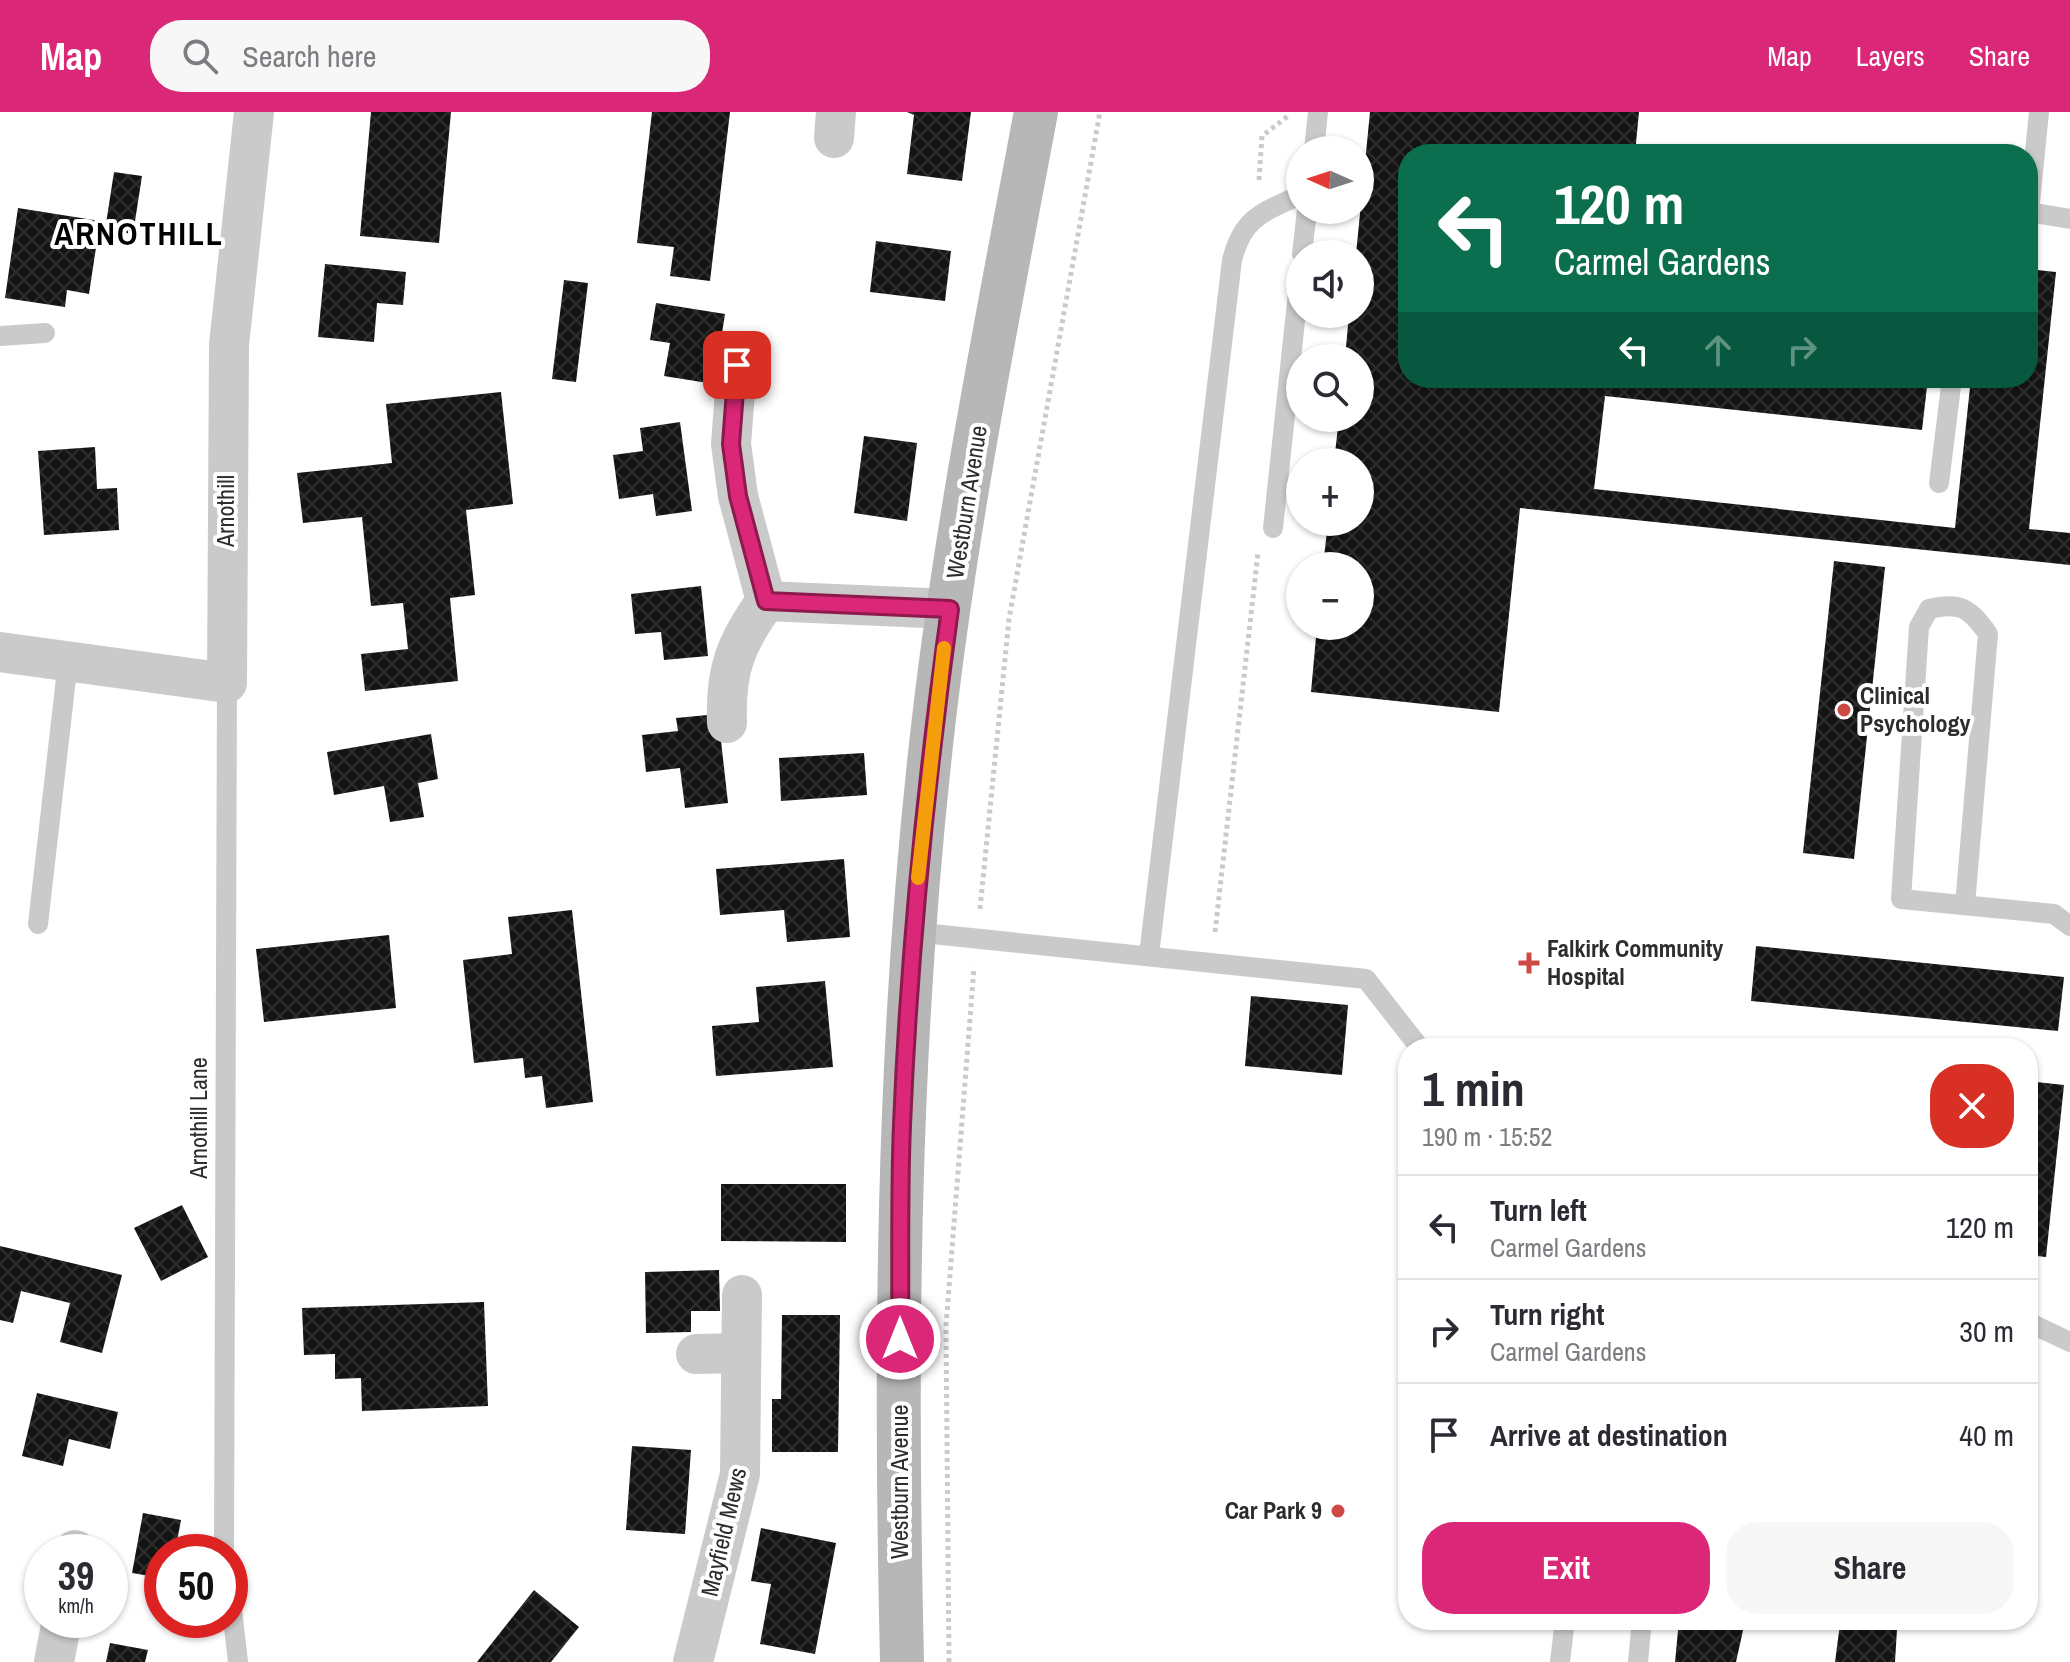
<!DOCTYPE html>
<html lang="en">
<head>
<meta charset="utf-8">
<style>
	:root { --surface:#fff; --page:#f7f7f7; --text:#2b2b33; --muted:#7c7c81; --line:#e1e1e2; --accent:#db2777 }
	body { margin:0; font-family:"Archivo Narrow",sans-serif; background:var(--page); color:var(--text); height:100vh; display:flex; flex-direction:column; font-size:30px; white-space:nowrap }
	* { box-sizing:border-box; margin:0 }
	p { font-size:26px; color:var(--muted) }
	.icon { flex:none; width:44px; height:44px; fill:none; stroke:currentColor; stroke-width:2; stroke-linecap:round; stroke-linejoin:round }
	.map { position:relative; flex:1; overflow:hidden }
	.side { position:absolute; left:1398px; top:926px; width:640px; height:592px; display:flex; flex-direction:column; background:var(--surface); border-radius:32px; box-shadow:0 2px 6px #0004 }
	.side>* { flex:none }
	.guide { position:absolute; left:1398px; top:32px; width:640px; height:244px; border-radius:32px; box-shadow:0 2px 6px #0004; background:#0b6e4f; color:#fff; overflow:hidden }
	.needle { width:52px; rotate:273deg }
	.controls { position:absolute; left:1286px; top:24px; display:grid; gap:16px }
	.controls a { display:grid; place-items:center; width:88px; height:88px; border-radius:50%; background:var(--surface); box-shadow:0 2px 6px #0004; font-size:40px }
	.speed { position:absolute; left:24px; top:1422px; display:flex; gap:16px; font-size:40px; font-weight:700; text-align:center }
	.speed>* { display:grid; place-content:center; width:104px; height:104px; border-radius:50%; background:var(--surface); box-shadow:0 2px 6px #0004; line-height:1 }
	.speed small { font-size:20px; font-weight:400 }
	.speed .limit { border:12px solid #d22; background:#fff; color:#111 }
	.pin { position:absolute; display:grid; place-items:center; width:68px; height:68px; color:#fff; margin:-34px; border-radius:16px; box-shadow:0 4px 12px #0006 }
	.me { position:absolute; width:88px; margin:-44px; rotate:0deg; stroke-linejoin:round; filter:drop-shadow(0 0 6px #0008) }
	.turn { display:flex; align-items:center; gap:28px; height:168px; padding:0 24px; font-size:36px }
	.turn .icon { width:104px; height:104px; stroke-width:2.5 }
	.turn b { display:block; font-size:56px; line-height:68px }
	.lanes { display:flex; align-items:center; height:76px; padding:0 24px; background:#0003; justify-content:center; gap:40px; direction:ltr }
	.lanes .off { opacity:.35 }
	.round { display:grid; place-items:center; flex:none; width:84px; height:84px; border-radius:32px; background:var(--page) }
	.head { display:flex; align-items:center; justify-content:space-between; height:136px; padding:0 24px }
	h1 { font-size:48px; font-weight:800; line-height:60px }
	.cta { display:flex; gap:16px; margin-top:auto; padding:16px 24px }
	.cta a { flex:1; height:92px; border-radius:32px; background:var(--accent); color:#fff; font-size:32px; font-weight:800; line-height:92px; text-align:center }
	.cta a+a { background:var(--page); color:var(--text) }
	ul { padding:0; list-style:none }
	li { display:flex; align-items:center; gap:24px; height:104px; padding:0 24px; border-top:2px solid var(--line) }
	li div { flex:1 }
	li b { display:block; font-size:30px }
	li em { font-style:normal }
	header { display:flex; align-items:center; gap:48px; box-sizing:border-box; height:112px; padding:0 40px; background:var(--accent); color:#fff }
	header strong { font-size:38px }
	nav { display:flex; gap:44px; margin-inline-start:auto; font-size:28px }
	.search { width:560px; height:72px; background:var(--page); display:flex; align-items:center; gap:20px; box-sizing:border-box; padding:0 28px; border-radius:32px; color:var(--muted); font-size:30px }
	.map>svg:first-child { display:block }
	.building { fill:url(#building-cross-hatch) }
	.lines { fill:none; stroke-linecap:round; stroke-linejoin:round }
	.path { stroke:#cacaca; stroke-width:5; stroke-dasharray:4 4; stroke-linecap:butt }
	.lane { stroke:#cacaca; stroke-width:20 }
	.street { stroke:#cacaca; stroke-width:40 }
	.secondary { stroke:#b7b7b7; stroke-width:44 }
	.route-casing { stroke:#8e194d; stroke-width:20 }
	.route { stroke:#db2777; stroke-width:14 }
	.slow { stroke:#f59e0b; stroke-width:14 }
	.poi-dot { fill:#cf4944; stroke:#fff; stroke-width:3 }
	.labels { text-anchor:middle; stroke-width:8; stroke-linejoin:round; paint-order:stroke }
	.street-label { font-size:24px; fill:#2d2d2d; stroke:#fff }
	.poi-label { font-size:24px; font-weight:bold; fill:#2d2d2d; stroke:#fff; text-anchor:start }
	.district-label { font-size:32px; font-weight:bold; letter-spacing:2px; fill:#000; stroke:#fff }
</style>
</head>
<body>
<header>
<strong>Map</strong>
<div class="search"><svg class="icon" aria-label="search" viewBox="0 0 24 24"><circle cx="10" cy="10" r="6"/><path d="M15 15l6 6"/></svg>Search here</div>
<nav><a>Map</a><a>Layers</a><a>Share</a></nav>
</header>
<div class="map">
<svg width="2070" height="1550" viewBox="0 0 2070 1550">
	<defs>
		<pattern id="building-cross-hatch" width="8" height="8" patternUnits="userSpaceOnUse" patternTransform="scale(2)"><rect width="8" height="8" fill="#141414"/><path d="M0 0l8 8M0 8l8-8" fill="none" stroke="#2e2e2e"/></pattern>
	</defs>
	<rect width="100%" height="100%" fill="#fff"/>
	<g class="building">
		<polygon points="371,0 451,0 439,131 360,124"/>
		<polygon points="652,0 730,0 710,169 670,164 674,135 637,131"/>
		<polygon points="907,0 971,0 962,69 907,62 914,3"/>
		<polygon points="1370,0 1639,0 1635,42 1408,42 1408,266 1928,266 1922,318 1605,284 1594,377 1955,416 1971,266 2028,266 2028,157 2056,160 2029,417 2070,421 2070,453 1520,396 1499,600 1311,580 1317,514 1360,514 1360,454 1323,454 1328,410 1360,410 1360,350 1334,350 1339,306 1360,306 1360,246 1345,246 1349,202 1360,202 1360,142 1356,142"/>
		<polygon points="114,60 142,64 133,122 105,118"/>
		<polygon points="18,96 100,109 89,182 67,178 65,195 5,186"/>
		<polygon points="876,129 951,139 945,189 870,180"/>
		<polygon points="325,152 406,160 403,193 377,191 374,230 318,225"/>
		<polygon points="564,168 588,171 576,270 552,267"/>
		<polygon points="656,191 725,202 714,272 664,264 670,231 650,228"/>
		<polygon points="501,280 513,392 466,398 475,483 450,486 458,569 365,579 361,542 408,537 403,491 371,494 362,405 303,411 297,361 392,351 386,292"/>
		<polygon points="680,310 692,399 656,404 653,382 619,387 613,343 643,339 640,316"/>
		<polygon points="864,324 917,331 907,409 854,401"/>
		<polygon points="95,335 97,377 117,376 119,418 44,423 38,339"/>
		<polygon points="1834,449 1885,455 1854,747 1803,741"/>
		<polygon points="701,474 708,544 664,548 661,520 635,522 631,482"/>
		<polygon points="718,602 728,691 685,696 680,656 646,660 642,623 678,619 676,606"/>
		<polygon points="431,622 438,667 418,671 424,705 390,710 384,674 334,683 327,640"/>
		<polygon points="864,641 867,683 781,689 779,646"/>
		<polygon points="844,747 850,825 787,830 784,798 720,803 716,757"/>
		<polygon points="572,798 593,990 546,996 542,964 525,966 523,946 474,951 463,848 512,842 508,805"/>
		<polygon points="389,823 396,896 264,910 256,837"/>
		<polygon points="1756,834 2064,865 2058,919 1751,889"/>
		<polygon points="825,869 833,955 716,964 712,914 759,910 756,875"/>
		<polygon points="1251,884 1348,893 1342,963 1245,954"/>
		<polygon points="1813,927 1887,934 1887,936 1812,936"/>
		<polygon points="2028,969 2064,973 2046,1145 2028,1143"/>
		<polygon points="721,1072 846,1072 846,1130 721,1129"/>
		<polygon points="182,1093 208,1145 161,1169 134,1116"/>
		<polygon points="0,1134 122,1163 102,1241 60,1230 70,1191 21,1179 13,1211 0,1208"/>
		<polygon points="719,1158 720,1199 691,1199 691,1220 646,1221 645,1160"/>
		<polygon points="484,1190 488,1294 362,1299 361,1266 335,1267 335,1242 304,1243 302,1196"/>
		<polygon points="782,1203 840,1203 838,1340 772,1340 772,1287 781,1287"/>
		<polygon points="37,1281 118,1300 110,1337 69,1327 63,1354 22,1344"/>
		<polygon points="632,1334 691,1338 685,1422 626,1418"/>
		<polygon points="143,1401 181,1408 175,1440 162,1440 162,1466 132,1461"/>
		<polygon points="761,1416 836,1431 815,1542 760,1532 771,1472 751,1469"/>
		<polygon points="534,1478 579,1515 551,1550 477,1550"/>
		<polygon points="1679,1508 1739,1508 1738,1513 1744,1514 1736,1550 1675,1550"/>
		<polygon points="1827,1508 1912,1508 1911,1518 1897,1517 1895,1550 1835,1550 1840,1512"/>
		<polygon points="110,1531 148,1538 145,1550 106,1550"/>
	</g>
	<g class="lines">
		<g class="path">
			<polyline points="1259,68 1262,24 1288,4"/>
			<polyline points="980,797 1009,507 1100,0"/>
			<polyline points="1215,820 1258,441"/>
			<polyline points="949,1550 946,1214 974,855"/>
		</g>
		<g class="lane">
			<polyline points="1314,38 1318,0"/>
			<polyline points="2028,100 2070,107"/>
			<polyline points="2029,100 2039,0"/>
			<polyline points="1302,142 1307,98"/>
			<polyline points="0,224 45,221"/>
			<polyline points="1939,371 1952,266"/>
			<polyline points="1273,416 1300,162"/>
			<path d="M1965 793 1988 522C1970 497 1961 489 1929 497L1919 515 1901 787 2054 802 2070 814"/>
			<polyline points="38,812 68,549"/>
			<polyline points="913,820 1366,867 1420,936"/>
			<path d="M1149 843 1232 148C1243 105 1262 101 1300 83"/>
			<polyline points="2028,1210 2070,1230"/>
			<polyline points="224,1440 227,571"/>
			<polyline points="230,1480 238,1550"/>
			<polyline points="1560,1550 1565,1508"/>
			<polyline points="1638,1550 1642,1508"/>
		</g>
		<g class="street">
			<polyline points="834,26 836,0"/>
			<polyline points="737,253 731,332 738,384 766,489"/>
			<polyline points="0,540 227,571 229,233 254,0"/>
			<path d="M727 611C725 559 735 532 766 489L950 497"/>
			<polyline points="696,1242 741,1241"/>
			<polyline points="75,1440 75,1438"/>
			<polyline points="54,1550 62,1508"/>
			<polyline points="693,1550 740,1362 742,1183"/>
		</g>
		<path class="secondary" d="M902 1550C895 1247 897 943 930 642 953 427 996 213 1036 0"/>
	</g>
	<g class="lines">
		<g class="route-casing">
			<path id="route" d="M737 253 731 332 738 384 766 489 950 497C926 669 909 840 902 1013 899 1084 901 1156 900 1227"/>
		</g>
		<use href="#route" class="route"/>
		<polyline class="slow" points="918,766 944,536"/>
	</g>
	<g class="poi-dot">
		<circle cx="1844" cy="598" r="8"/>
		<path d="M1525 839h8v8h8v8h-8v8h-8v-8h-8v-8h8z"/>
		<circle cx="1338" cy="1399" r="8"/>
	</g>
	<g class="labels">
		<g class="street-label">
			<text transform="translate(967 390) rotate(-81)" y="8">Westburn Avenue</text>
			<text transform="translate(226 399) rotate(-90)" y="8">Arnothill</text>
			<text transform="translate(199 1006) rotate(-90)" y="8">Arnothill Lane</text>
			<text transform="translate(900 1370) rotate(-90)" y="8">Westburn Avenue</text>
			<text transform="translate(724 1420) rotate(-77)" y="8">Mayfield Mews</text>
		</g>
		<g class="poi-label">
			<text x="1860" y="592">Clinical<tspan x="1860" dy="28">Psychology</tspan></text>
			<text x="1547" y="845">Falkirk Community<tspan x="1547" dy="28">Hospital</tspan></text>
			<text x="1322" y="1407" text-anchor="end">Car Park 9</text>
		</g>
		<g class="district-label">
			<text x="139" y="133">ARNOTHILL</text>
		</g>
	</g>
</svg>
<div class="controls">
<a><svg class="needle" viewBox="-14 -14 28 28"><path d="M0-13l5 13h-10z" fill="#e53935"/><path d="M0 13l5-13h-10z" fill="#7c7c81"/></svg></a>
<a><svg class="icon" aria-label="sound" viewBox="0 0 24 24"><path d="M4 9h4l5-4v14l-5-4H4zM17 9q2 3 0 6"/></svg></a>
<a><svg class="icon" aria-label="search" viewBox="0 0 24 24"><circle cx="10" cy="10" r="6"/><path d="M15 15l6 6"/></svg></a>
<a>+</a>
<a>−</a>
</div>
<div class="speed"><div>39<small>km/h</small></div><div class="limit">50</div></div>
<div class="pin" style="left:737px;top:253px;background:#d93025"><svg class="icon" aria-label="arrive" viewBox="0 0 24 24"><path d="M6 21V4h12l-3 4 3 4H6"/></svg></div>
<svg class="me" style="left:900px;top:1227px" viewBox="-20 -20 40 40"><circle r="17" fill="#db2777" stroke="#fff" stroke-width="3"/><path d="M0-11L8 9 0 5-8 9z" fill="#fff"/></svg>
<div class="guide">
<div class="turn"><svg class="icon" aria-label="left" viewBox="0 0 24 24"><path d="M17 20v-9H6M10 6l-5 5 5 5"/></svg><div><b>120 m</b>Carmel Gardens</div></div>
<div class="lanes"><svg class="icon" aria-label="left" viewBox="0 0 24 24"><path d="M17 20v-9H6M10 6l-5 5 5 5"/></svg><svg class="icon off" aria-label="ahead" viewBox="0 0 24 24"><path d="M12 20V5M6 11l6-6 6 6"/></svg><svg class="icon off" aria-label="right" viewBox="0 0 24 24"><path d="M7 20v-9h11M14 6l5 5-5 5"/></svg></div>
</div>
<section class="side">
<div class="head"><div><h1>1 min</h1><p>190 m · 15:52</p></div><a class="round" style="background:#d93025;color:#fff"><svg class="icon" aria-label="close" viewBox="0 0 24 24"><path d="M6 6l12 12M18 6L6 18"/></svg></a></div>
<ul>
<li><svg class="icon" aria-label="left" viewBox="0 0 24 24"><path d="M17 20v-9H6M10 6l-5 5 5 5"/></svg><div><b>Turn left</b><p>Carmel Gardens</p></div><em>120 m</em></li>
<li><svg class="icon" aria-label="right" viewBox="0 0 24 24"><path d="M7 20v-9h11M14 6l5 5-5 5"/></svg><div><b>Turn right</b><p>Carmel Gardens</p></div><em>30 m</em></li>
<li><svg class="icon" aria-label="arrive" viewBox="0 0 24 24"><path d="M6 21V4h12l-3 4 3 4H6"/></svg><div><b>Arrive at destination</b></div><em>40 m</em></li>
</ul>
<div class="cta"><a>Exit</a><a>Share</a></div>
</section>
</div>
</body>
</html>
